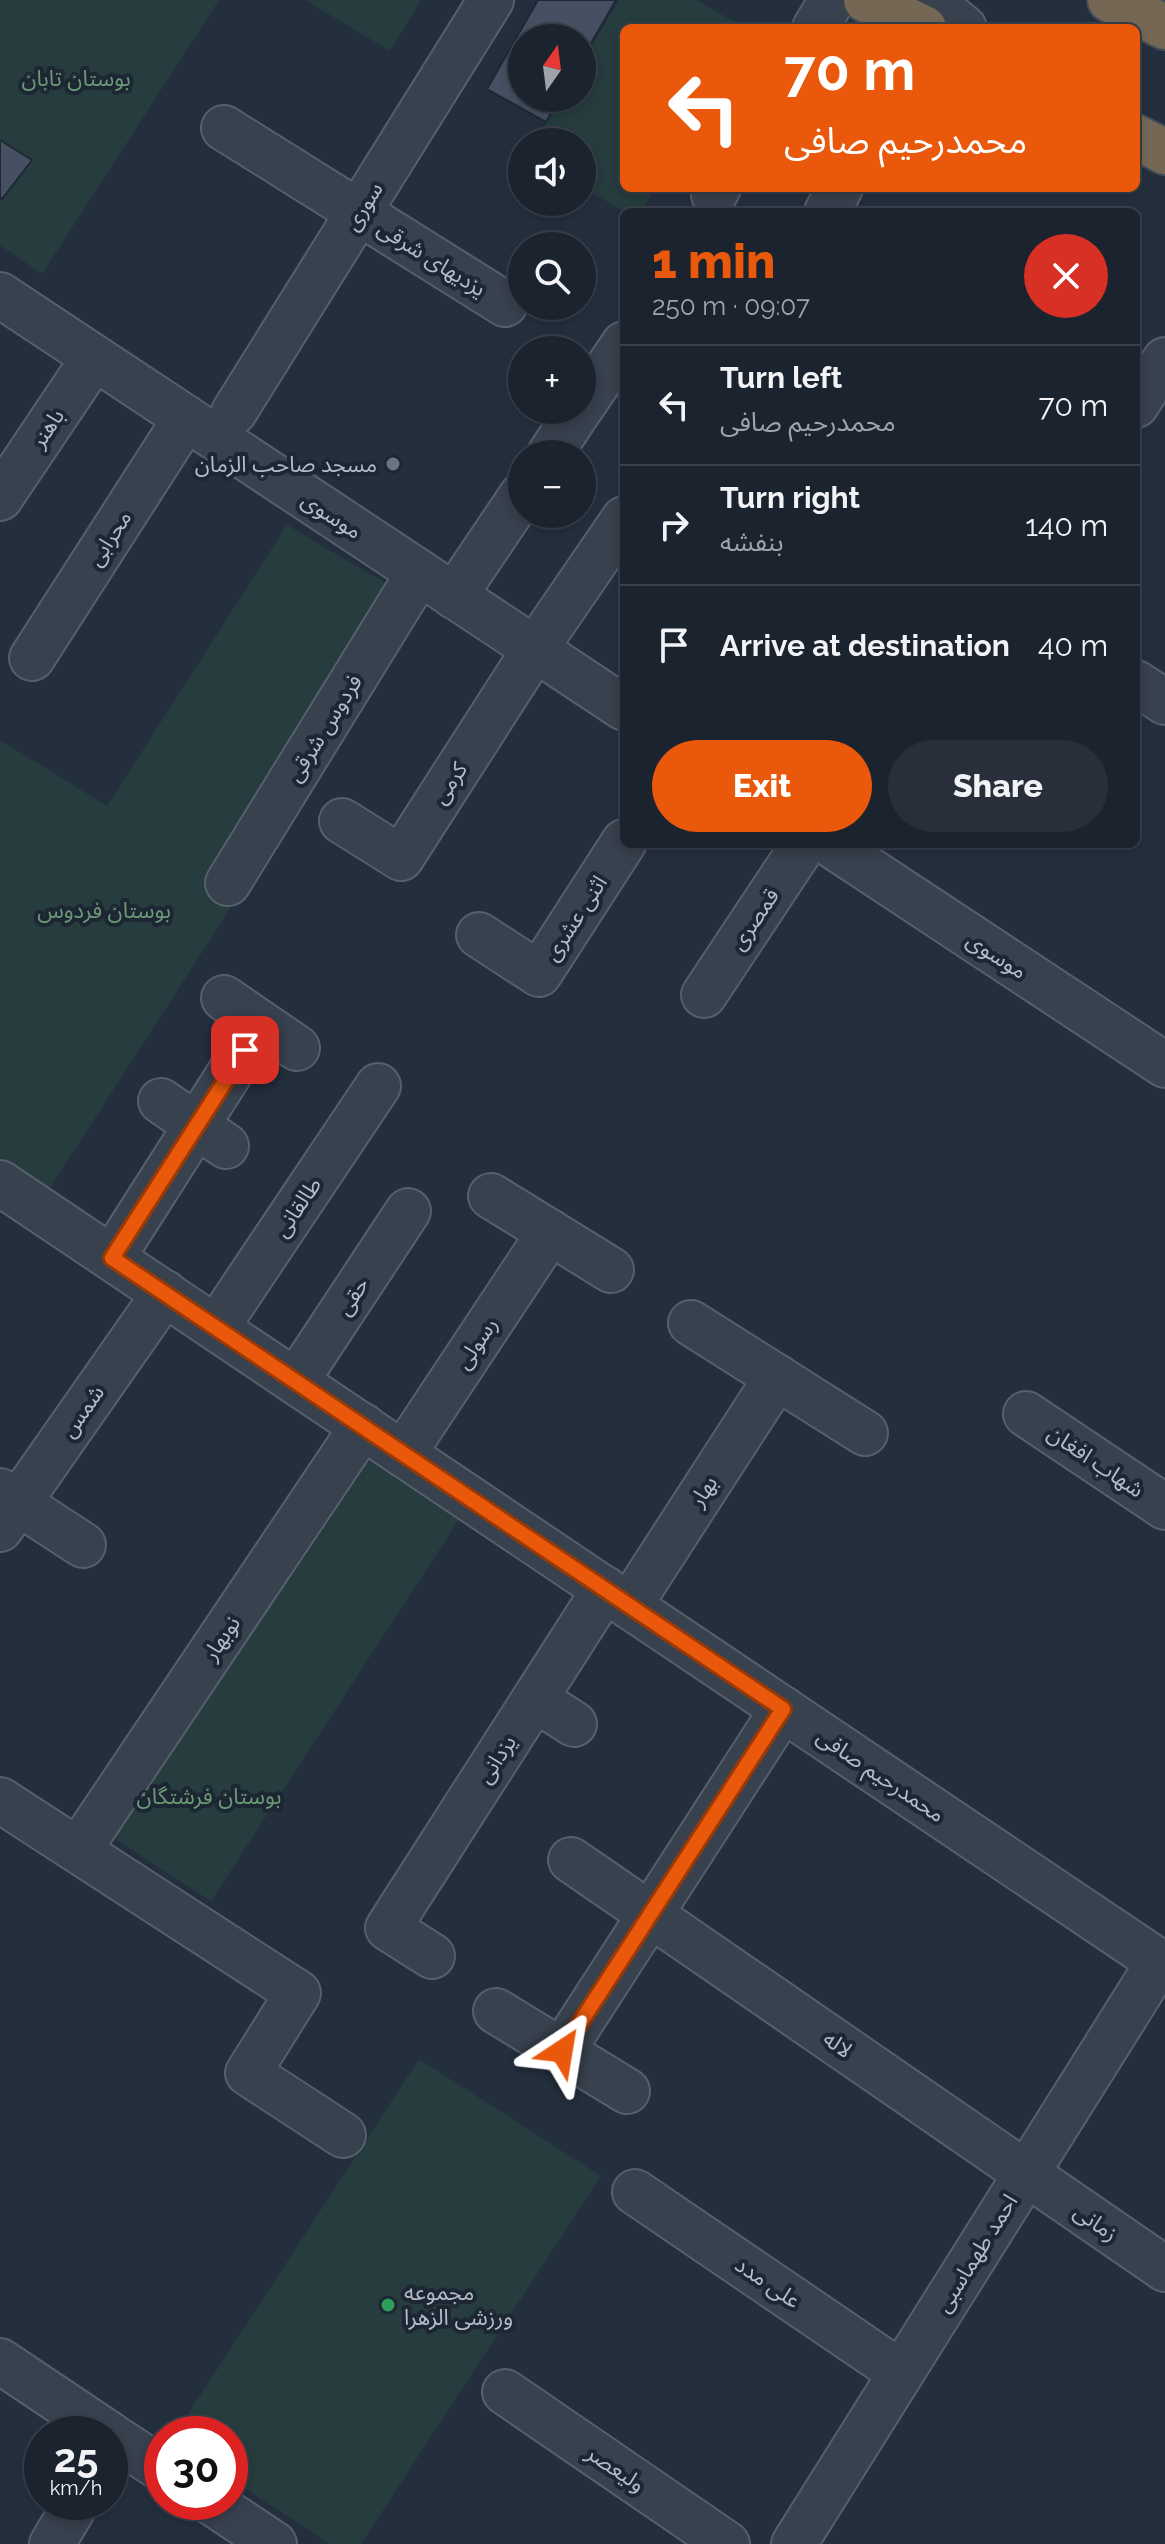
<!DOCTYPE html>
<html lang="en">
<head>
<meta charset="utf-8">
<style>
	:root { --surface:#1b232e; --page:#282f3a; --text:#f1f3f6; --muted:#a0a4aa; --line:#39404a; --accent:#ea580c }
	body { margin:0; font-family:Raleway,"Noto Sans Arabic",sans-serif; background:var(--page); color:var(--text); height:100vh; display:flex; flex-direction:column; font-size:30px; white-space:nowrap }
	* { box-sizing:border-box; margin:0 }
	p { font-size:26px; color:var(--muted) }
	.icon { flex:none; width:44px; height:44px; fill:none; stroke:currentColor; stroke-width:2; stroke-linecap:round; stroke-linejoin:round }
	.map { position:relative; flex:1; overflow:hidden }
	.details { position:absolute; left:620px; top:208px; width:520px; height:640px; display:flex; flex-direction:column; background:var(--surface); border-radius:12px; box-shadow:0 4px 12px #0003,0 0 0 2px var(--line) }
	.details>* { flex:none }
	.banner { position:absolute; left:620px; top:24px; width:520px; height:168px; border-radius:12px; box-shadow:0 4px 12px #0003,0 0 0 2px var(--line); background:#ea580c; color:#fff; overflow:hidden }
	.needle { width:52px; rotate:14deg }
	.fabs { position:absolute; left:508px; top:24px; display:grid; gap:16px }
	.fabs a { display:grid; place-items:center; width:88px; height:88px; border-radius:50%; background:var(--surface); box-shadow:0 4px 12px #0003,0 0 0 2px var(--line); font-size:40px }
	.speed { position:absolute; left:24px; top:2416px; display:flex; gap:16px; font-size:40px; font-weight:700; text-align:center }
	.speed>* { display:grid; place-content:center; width:104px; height:104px; border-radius:50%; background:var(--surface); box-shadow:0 4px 12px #0003,0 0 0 2px var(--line); line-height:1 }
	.speed small { font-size:20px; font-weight:400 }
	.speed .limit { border:12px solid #d22; background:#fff; color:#111 }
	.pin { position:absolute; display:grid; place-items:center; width:68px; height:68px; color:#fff; margin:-34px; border-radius:16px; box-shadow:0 4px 12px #0006 }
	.me { position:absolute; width:88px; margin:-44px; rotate:33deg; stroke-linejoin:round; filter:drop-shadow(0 0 6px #0008) }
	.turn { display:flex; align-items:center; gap:28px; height:168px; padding:0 32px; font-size:36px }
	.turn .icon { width:104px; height:104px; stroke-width:2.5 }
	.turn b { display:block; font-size:56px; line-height:68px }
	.round { display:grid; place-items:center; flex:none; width:84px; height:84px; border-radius:42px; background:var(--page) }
	.summary { display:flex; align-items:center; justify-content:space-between; height:136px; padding:0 32px }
	h1 { font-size:48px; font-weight:800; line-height:60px; color:var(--accent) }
	.button { display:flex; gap:16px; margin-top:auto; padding:16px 32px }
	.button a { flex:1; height:92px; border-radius:48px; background:var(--accent); color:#fff; font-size:32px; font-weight:800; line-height:92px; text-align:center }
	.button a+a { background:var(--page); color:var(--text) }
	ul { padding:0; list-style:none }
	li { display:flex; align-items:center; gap:24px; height:120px; padding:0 32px; border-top:2px solid var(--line) }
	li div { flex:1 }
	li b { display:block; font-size:30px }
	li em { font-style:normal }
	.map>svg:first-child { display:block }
	.green { fill:#263c3f }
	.building { fill:#455162; stroke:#1f2835; stroke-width:2 }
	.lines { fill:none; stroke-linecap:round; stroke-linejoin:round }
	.minor-casing { stroke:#565f6c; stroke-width:48 }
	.highway-casing { stroke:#434c59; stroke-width:48 }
	.minor { stroke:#38414e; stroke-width:44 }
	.highway { stroke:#746855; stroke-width:44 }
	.route-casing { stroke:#983908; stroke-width:20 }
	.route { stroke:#ea580c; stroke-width:14 }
	.worship-dot { fill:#6b7280; stroke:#1d2633; stroke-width:3 }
	.leisure-dot { fill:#2e9e5b; stroke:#1d2633; stroke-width:3 }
	.labels { text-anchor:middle; stroke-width:8; stroke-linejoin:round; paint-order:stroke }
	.park-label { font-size:22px; fill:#6b9a76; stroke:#1d2633 }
	.street-label { font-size:22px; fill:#b4bcc9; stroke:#1d2633 }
	.poi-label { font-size:22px; fill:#b4bcc9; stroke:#1d2633; text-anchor:end }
</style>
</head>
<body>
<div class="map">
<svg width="1165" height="2544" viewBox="0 0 1165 2544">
	<rect width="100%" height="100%" fill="#242f3e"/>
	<g class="green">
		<polygon points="0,0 219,0 42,274 0,245"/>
		<polygon points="305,0 421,0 390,51"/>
		<polygon points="619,0 696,0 745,28 624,28 624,188 655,188 641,212 625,212 582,187 582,142 536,142 560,98 582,98 582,62"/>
		<polygon points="287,525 395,589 239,895 48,1191 0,1158 0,740 107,806"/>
		<polygon points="361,1453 460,1518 211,1901 112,1837"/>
		<polygon points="419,2059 601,2176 361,2544 330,2544 230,2479 230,2434 175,2434"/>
	</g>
	<g class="building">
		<polygon points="538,0 616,0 582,59 582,38 522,38 522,98 560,98 546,122 487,89"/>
		<polygon points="0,140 32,160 2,199 0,197"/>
	</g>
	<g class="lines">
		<g class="minor-casing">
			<g id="minor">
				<polyline points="930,0 964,28"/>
				<polyline points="815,28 832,0"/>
				<polyline points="224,128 505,304"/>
				<polyline points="714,195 718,188"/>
				<polyline points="827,212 840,188"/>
				<polyline points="0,295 624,708"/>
				<polyline points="1136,405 1165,360"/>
				<polyline points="582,406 624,344"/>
				<polyline points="234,412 491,0"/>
				<polyline points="550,454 579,410"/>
				<polyline points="0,498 94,358"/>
				<polyline points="454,596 522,495"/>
				<polyline points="32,658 186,418"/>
				<polyline points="1136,683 1165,702"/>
				<polyline points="342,821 401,858 535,649 624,519"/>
				<polyline points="830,844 1165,1065"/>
				<polyline points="228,883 419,573"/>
				<polyline points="479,935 539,974 624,842"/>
				<polyline points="704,995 804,844"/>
				<polyline points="224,998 297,1048"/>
				<polyline points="161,1101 226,1146"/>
				<polyline points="0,1183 1165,1966"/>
				<polyline points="491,1196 611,1270"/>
				<polyline points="112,1258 261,1024"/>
				<polyline points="691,1323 865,1433"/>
				<polyline points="216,1328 378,1086"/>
				<polyline points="296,1381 408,1211"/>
				<polyline points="1026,1414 1165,1507"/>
				<polyline points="403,1454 550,1232"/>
				<polyline points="0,1491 83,1545"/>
				<polyline points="0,1529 165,1293"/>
				<polyline points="629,1606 777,1377"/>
				<polyline points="535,1699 574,1724"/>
				<polyline points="0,1800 298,1993 248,2073 343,2135"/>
				<polyline points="79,1849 363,1426"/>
				<polyline points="571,1860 1165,2269"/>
				<polyline points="432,1956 388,1928 605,1589"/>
				<polyline points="496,2011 627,2091"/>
				<polyline points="562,2051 783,1709"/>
				<polyline points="635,2192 901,2373"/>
				<polyline points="0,2361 109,2434"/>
				<polyline points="505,2392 727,2544"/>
				<polyline points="110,2435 162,2469"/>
				<polyline points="211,2502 274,2544"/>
				<polyline points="52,2544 77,2502"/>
				<polyline points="794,2544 1159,1962"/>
			</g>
		</g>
		<g class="highway-casing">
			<g id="highway">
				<polyline points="866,0 924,28"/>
				<polyline points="1110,0 1165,27"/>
				<polyline points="1136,137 1165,152"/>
			</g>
		</g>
		<use href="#minor" class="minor"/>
		<use href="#highway" class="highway"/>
	</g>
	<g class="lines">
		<g class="route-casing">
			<polyline id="route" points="245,1050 112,1258 783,1709 562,2051"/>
		</g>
		<use href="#route" class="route"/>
	</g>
	<circle class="worship-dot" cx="393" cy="464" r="8"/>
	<circle class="leisure-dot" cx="388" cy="2305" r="8"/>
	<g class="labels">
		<g class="park-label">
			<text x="76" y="86">بوستان تابان</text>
			<text x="104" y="918">بوستان فردوس</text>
			<text x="209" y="1804">بوستان فرشتگان</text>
		</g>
		<g class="street-label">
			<text transform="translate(363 206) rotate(-58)" y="8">سوری</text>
			<text transform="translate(432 258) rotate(32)" y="8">یزدیهای شرقی</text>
			<text transform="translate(47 428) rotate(-56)" y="8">باهنر</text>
			<text transform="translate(332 515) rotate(33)" y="8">موسوی</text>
			<text transform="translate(109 538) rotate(-57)" y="8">محرابی</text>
			<text transform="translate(324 728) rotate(-58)" y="8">فردوس شرقی</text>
			<text transform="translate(449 783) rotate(-57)" y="8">کرمی</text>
			<text transform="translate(575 918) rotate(-57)" y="8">اثنی عشری</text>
			<text transform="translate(754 919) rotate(-56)" y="8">قمصری</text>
			<text transform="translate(997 955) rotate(33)" y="8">موسوی</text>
			<text transform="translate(297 1207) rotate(-56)" y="8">طالقانی</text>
			<text transform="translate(352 1296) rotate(-57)" y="8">حقی</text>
			<text transform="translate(476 1343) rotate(-56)" y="8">رسولی</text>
			<text transform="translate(82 1411) rotate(-55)" y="8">شمس</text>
			<text transform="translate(1096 1461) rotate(34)" y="8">شهاب افغان</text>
			<text transform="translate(703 1491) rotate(-57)" y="8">بهار</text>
			<text transform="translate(221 1638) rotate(-56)" y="8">نوبهار</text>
			<text transform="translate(496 1759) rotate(-57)" y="8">یزدانی</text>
			<text transform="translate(881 1775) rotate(34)" y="8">محمدرحیم صافی</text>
			<text transform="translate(838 2044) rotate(35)" y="8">لاله</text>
			<text transform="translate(1096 2222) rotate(35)" y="8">زمانی</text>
			<text transform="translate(976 2253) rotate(-58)" y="8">احمد طهماسبی</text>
			<text transform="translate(768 2282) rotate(34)" y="8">علی مدد</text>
			<text transform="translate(616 2468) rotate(34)" y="8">ولیعصر</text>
		</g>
		<g class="poi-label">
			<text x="377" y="472">مسجد صاحب الزمان</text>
			<text x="404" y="2300" text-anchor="start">مجموعه<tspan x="404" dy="25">ورزشی الزهرا</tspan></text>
		</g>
	</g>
</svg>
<div class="fabs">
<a><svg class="needle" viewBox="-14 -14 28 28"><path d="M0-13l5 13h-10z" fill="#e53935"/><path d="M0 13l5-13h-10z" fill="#a0a4aa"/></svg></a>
<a><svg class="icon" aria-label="sound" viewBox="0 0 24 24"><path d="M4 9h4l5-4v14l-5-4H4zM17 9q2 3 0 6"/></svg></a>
<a><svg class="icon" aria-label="search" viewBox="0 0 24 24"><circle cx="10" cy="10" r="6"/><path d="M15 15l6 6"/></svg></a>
<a>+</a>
<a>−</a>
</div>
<div class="speed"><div>25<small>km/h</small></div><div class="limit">30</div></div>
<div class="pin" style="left:245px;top:1050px;background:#d93025"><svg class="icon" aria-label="arrive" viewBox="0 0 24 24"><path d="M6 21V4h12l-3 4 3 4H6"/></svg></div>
<svg class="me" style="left:562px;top:2051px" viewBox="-20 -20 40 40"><path d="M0-17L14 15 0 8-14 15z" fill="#ea580c" stroke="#fff" stroke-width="4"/></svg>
<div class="banner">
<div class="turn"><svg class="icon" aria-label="left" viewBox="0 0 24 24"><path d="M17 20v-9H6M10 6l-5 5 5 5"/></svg><div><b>70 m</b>محمدرحیم صافی</div></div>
</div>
<section class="details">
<div class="summary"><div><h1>1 min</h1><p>250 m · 09:07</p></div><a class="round" style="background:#d93025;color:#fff"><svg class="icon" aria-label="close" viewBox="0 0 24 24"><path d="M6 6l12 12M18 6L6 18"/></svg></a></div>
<ul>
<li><svg class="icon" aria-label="left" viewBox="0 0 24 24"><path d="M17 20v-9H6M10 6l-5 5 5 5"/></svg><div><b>Turn left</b><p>محمدرحیم صافی</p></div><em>70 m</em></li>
<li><svg class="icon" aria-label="right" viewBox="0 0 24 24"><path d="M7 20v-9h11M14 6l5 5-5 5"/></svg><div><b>Turn right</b><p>بنفشه</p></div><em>140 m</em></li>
<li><svg class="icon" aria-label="arrive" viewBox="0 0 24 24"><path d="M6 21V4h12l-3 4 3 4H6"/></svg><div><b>Arrive at destination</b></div><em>40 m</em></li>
</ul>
<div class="button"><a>Exit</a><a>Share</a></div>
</section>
</div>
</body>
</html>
